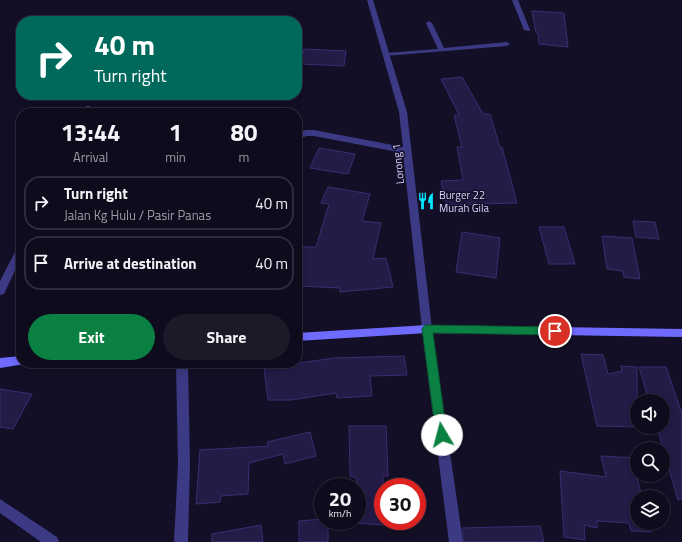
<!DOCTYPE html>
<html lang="en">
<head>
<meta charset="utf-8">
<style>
	:root { --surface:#0e0b1c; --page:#1c1929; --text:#f1f3f6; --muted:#9b9ba3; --line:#2e2b3b; --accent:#0b8043 }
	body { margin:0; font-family:"Titillium Web",sans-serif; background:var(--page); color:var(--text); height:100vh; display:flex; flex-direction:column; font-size:15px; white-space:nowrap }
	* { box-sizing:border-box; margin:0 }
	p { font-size:13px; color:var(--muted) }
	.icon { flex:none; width:22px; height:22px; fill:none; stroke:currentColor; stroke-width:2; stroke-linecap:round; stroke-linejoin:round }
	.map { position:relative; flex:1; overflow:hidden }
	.drawer { position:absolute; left:16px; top:108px; width:286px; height:260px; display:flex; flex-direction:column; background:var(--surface); border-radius:16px; box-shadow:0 2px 10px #0003,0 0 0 1px var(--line) }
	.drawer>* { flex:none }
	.guide { position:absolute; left:16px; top:16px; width:286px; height:84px; border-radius:16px; box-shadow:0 2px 10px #0003,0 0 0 1px var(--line); background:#00695c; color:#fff; overflow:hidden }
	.buttons { position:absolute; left:630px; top:394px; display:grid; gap:8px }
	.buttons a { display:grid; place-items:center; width:40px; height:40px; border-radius:50%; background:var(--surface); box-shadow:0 2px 10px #0003,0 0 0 1px var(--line); font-size:20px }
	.speed { position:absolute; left:314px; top:478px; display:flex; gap:8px; font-size:20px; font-weight:700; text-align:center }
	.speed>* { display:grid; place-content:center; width:52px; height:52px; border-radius:50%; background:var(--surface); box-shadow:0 2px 10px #0003,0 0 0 1px var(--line); line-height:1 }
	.speed small { font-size:10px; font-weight:400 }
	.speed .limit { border:6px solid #d22; background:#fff; color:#111 }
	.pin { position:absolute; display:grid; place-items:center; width:34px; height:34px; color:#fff; margin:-17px; border:2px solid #fff; border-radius:50%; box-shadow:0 1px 4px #0007 }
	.me { position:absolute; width:44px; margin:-22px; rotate:352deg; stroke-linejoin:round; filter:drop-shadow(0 0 3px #0008) }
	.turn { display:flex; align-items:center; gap:14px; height:84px; padding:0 12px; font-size:18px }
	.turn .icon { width:52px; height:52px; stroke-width:2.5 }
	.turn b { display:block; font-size:28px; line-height:34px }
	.eta { display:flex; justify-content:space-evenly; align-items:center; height:68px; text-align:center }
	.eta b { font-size:24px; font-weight:700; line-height:28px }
	.action { display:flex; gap:8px; margin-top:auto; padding:8px 12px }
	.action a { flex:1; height:46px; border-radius:24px; background:var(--accent); color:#fff; font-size:16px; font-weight:700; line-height:46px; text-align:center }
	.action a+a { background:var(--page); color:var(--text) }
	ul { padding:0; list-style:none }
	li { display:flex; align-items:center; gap:12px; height:54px; margin:0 8px 6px; padding:0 4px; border:2px solid var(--line); border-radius:16px }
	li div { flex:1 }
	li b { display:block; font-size:15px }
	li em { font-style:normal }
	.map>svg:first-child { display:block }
	.building { fill:#241b47; stroke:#3b2d73 }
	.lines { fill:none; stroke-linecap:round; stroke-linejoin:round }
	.service { fill:#3d3a85; fill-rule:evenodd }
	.minor { fill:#3d3a85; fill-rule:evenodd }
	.secondary { fill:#6f6bff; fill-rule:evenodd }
	.route { fill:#0b8043; stroke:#07532c }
	.labels { text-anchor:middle; stroke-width:3; stroke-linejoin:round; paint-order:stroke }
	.street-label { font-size:11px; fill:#d9d4ff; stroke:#130f26 }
	.poi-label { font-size:11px; fill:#d9d4ff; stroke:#130f26; text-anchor:start }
</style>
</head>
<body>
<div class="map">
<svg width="682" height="542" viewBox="0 0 682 542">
	<rect width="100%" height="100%" fill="#130f26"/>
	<g class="building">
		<polygon points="532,11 564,13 568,47 539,44 538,33 536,33"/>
		<polygon points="304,49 346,51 344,66 301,64"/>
		<polygon points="462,77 483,114 490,114 500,147 502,147 517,203 446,205 441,181 463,180 457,147 462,147 454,115 459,115 441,79"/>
		<polygon points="319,148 355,154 348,174 310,168"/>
		<polygon points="328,187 370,194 362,221 381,223 373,259 386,258 393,287 340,292 340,288 297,286 297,247 316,247 329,204 321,203"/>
		<polygon points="633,221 655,222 659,239 636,237"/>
		<polygon points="539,227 564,227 575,264 549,264"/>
		<polygon points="462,232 500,238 496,278 456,272"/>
		<polygon points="602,236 632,238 640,279 624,277 623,271 607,269"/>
		<polygon points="581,354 603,355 608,374 622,371 621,366 637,367 637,427 597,426"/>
		<polygon points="404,356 407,375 370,376 372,396 337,398 336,393 291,400 268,400 264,368 334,358"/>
		<polygon points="639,367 666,367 682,414 682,499 678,500 657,427 663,427 663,401 649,401"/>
		<polygon points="0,389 32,394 13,429 0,427"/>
		<polygon points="349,426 386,426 388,476 383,476 383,525 357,523 357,478 350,476"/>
		<polygon points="310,432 316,456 285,464 283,454 249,463 248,494 221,496 220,502 196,504 200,450 268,446 267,442"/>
		<polygon points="601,456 637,458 637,478 642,497 637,497 637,523 649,523 651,532 631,531 629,523 597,521 597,528 584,525 585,540 564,537 560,471 606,477"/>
		<polygon points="323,519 323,521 328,521 328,542 299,542 299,521"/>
		<polygon points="261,525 263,542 212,542 212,534"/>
		<polygon points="540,526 544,542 464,542 462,528"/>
	</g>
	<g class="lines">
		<polygon class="service" points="429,21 432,23 444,48 507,42 510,44 507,46 384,56 383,55 386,53 438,49 426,23"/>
		<g class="minor">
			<polygon points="367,0 373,0 407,112 432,329 463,542 449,542 422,329 403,153 314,136 307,136 297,139 297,133 306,130 314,130 403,147 399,112"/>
			<polygon points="512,0 518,0 530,30 529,31 524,30"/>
			<polygon points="86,106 89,106 93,108 90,113 82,113"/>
			<polygon points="21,245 21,258 4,294 0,295 0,281 18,246"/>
			<polygon points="176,363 188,363 190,464 188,542 174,542 178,464"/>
			<polygon points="0,499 57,537 59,542 41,542 0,513"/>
		</g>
		<g class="secondary">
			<polygon points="427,325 682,329 682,337 427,333 297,341 297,333"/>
			<polygon points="21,356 21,363 26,363 25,364 0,368 0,358"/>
		</g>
	</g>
	<polygon class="route" points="427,325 555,327 558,328 560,331 558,334 555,335 433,333 447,435 445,439 442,440 438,439 436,435 422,329 424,326"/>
	<defs>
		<g id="restaurant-bare" transform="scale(1.38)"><path d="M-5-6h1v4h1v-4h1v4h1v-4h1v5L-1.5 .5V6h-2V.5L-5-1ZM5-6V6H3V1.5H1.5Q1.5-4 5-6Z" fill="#00e5ff" stroke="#130f26" stroke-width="2.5" paint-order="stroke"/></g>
	</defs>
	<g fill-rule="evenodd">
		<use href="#restaurant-bare" x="426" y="201"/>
	</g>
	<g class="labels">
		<g class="street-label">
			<text transform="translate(398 164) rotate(-96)" y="4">Lorong 1</text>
		</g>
		<g class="poi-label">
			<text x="439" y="199">Burger 22<tspan x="439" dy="13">Murah Gila</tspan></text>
		</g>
	</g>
</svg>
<div class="buttons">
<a><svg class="icon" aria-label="sound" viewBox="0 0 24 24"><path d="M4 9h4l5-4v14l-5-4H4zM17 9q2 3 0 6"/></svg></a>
<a><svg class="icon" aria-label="search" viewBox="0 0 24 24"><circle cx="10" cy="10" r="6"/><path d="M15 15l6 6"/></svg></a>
<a><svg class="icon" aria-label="layers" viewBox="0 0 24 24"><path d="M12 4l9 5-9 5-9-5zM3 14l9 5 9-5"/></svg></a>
</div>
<div class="speed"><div>20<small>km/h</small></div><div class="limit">30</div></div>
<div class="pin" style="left:555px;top:331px;background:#d93025"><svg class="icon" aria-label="arrive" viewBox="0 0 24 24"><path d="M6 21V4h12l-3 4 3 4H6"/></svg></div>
<svg class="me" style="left:442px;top:435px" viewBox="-20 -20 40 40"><circle r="19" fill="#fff"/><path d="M0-13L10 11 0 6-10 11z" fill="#0b8043"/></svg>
<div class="guide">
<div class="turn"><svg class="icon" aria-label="right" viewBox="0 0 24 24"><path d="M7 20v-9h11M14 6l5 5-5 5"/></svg><div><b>40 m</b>Turn right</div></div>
</div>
<section class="drawer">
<div class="eta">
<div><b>13:44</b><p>Arrival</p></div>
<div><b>1</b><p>min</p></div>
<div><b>80</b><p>m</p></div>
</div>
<ul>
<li><svg class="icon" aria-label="right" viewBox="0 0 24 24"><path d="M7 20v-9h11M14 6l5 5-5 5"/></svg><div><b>Turn right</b><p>Jalan Kg Hulu / Pasir Panas</p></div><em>40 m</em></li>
<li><svg class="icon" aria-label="arrive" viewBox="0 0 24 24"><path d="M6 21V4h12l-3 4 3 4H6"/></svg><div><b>Arrive at destination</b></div><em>40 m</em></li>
</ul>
<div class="action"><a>Exit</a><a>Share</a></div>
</section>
</div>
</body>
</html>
